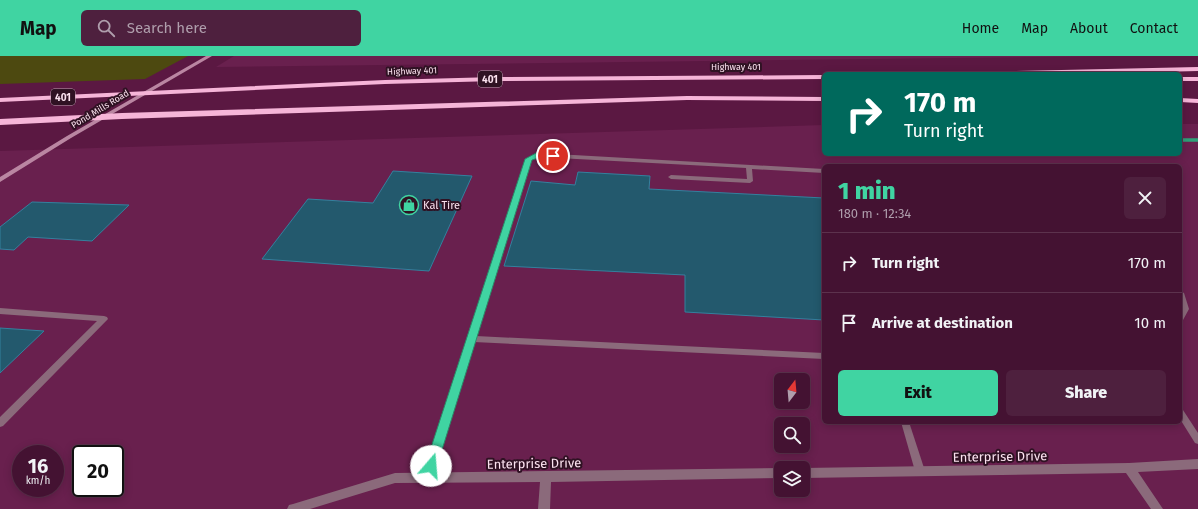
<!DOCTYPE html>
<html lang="en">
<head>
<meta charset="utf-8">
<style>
	:root { --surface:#441232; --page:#4e203e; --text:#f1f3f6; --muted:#af9eac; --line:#5c324d; --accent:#40d4a2 }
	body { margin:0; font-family:"Fira Sans",sans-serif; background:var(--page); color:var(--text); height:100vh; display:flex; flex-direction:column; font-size:15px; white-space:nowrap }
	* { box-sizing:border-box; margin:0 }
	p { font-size:13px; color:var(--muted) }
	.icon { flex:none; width:22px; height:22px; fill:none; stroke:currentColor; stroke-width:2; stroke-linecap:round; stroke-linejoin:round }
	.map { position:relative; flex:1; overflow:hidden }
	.sheet { position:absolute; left:822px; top:108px; width:360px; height:260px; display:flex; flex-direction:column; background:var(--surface); border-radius:6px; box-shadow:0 2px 10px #0003,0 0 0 1px var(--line) }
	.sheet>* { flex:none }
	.hud { position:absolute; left:822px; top:16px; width:360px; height:84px; border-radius:6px; box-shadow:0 2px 10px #0003,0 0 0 1px var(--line); background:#00695c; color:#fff; overflow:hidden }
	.needle { width:26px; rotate:16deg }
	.fabs { position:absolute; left:774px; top:317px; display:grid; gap:8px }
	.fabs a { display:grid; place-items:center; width:36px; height:36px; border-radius:6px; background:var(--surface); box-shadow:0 2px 10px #0003,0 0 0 1px var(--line); font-size:20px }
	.speed { position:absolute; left:12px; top:389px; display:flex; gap:8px; font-size:20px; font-weight:700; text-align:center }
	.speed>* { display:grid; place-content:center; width:52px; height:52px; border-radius:50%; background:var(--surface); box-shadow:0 2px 10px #0003,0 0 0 1px var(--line); line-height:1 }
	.speed small { font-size:10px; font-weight:400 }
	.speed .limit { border:2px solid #111; border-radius:6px; background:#fff; color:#111 }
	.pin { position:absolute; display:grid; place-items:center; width:34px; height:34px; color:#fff; margin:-17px; border:2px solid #fff; border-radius:50%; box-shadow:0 1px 4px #0007 }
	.me { position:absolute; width:44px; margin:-22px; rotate:18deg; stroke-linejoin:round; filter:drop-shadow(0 0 3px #0008) }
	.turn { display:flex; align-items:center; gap:14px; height:84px; padding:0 16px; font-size:18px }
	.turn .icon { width:52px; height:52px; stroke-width:2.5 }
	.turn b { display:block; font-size:28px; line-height:34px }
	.round { display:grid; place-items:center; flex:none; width:42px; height:42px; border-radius:6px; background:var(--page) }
	.headline { display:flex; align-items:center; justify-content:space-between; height:68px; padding:0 16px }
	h1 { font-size:24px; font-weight:800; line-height:30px; color:var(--accent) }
	.cta { display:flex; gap:8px; margin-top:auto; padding:8px 16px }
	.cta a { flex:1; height:46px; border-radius:6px; background:var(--accent); color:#111; font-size:16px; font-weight:800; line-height:46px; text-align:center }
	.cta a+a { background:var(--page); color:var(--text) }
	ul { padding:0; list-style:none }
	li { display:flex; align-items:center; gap:12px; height:60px; padding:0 16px; border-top:1px solid var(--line) }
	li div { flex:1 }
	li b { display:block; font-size:15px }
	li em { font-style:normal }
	header { display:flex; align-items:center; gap:24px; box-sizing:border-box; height:56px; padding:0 20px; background:var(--accent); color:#111 }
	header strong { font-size:19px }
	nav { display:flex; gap:22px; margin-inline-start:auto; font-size:14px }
	.search { width:280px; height:36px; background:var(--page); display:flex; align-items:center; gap:10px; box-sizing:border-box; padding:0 14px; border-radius:6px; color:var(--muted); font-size:15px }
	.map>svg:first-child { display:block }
	.built { fill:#69204e; fill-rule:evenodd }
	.green { fill:#4d4910 }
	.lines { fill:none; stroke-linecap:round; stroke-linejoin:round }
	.stream { stroke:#2fa079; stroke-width:3.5 }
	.building { fill:#23596d; stroke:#33819e }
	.service { fill:#8b6a7b; fill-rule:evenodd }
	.minor { fill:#8b6a7b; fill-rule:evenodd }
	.secondary { fill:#ba86a2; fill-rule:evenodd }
	.motorway { fill:#f6b5d8; fill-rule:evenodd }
	.route { fill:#40d4a2; stroke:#2a8a69 }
	.labels { text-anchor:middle; stroke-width:4; stroke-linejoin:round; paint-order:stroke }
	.far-street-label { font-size:9px; fill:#fbe2ef; stroke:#2f1223 }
	.shield { fill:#2f1223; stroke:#bea4b2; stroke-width:1 }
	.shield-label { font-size:10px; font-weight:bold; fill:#fbe2ef }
	.poi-label { font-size:11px; fill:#fbe2ef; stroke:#2f1223; text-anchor:start }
	.near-street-label { font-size:13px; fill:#fbe2ef; stroke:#2f1223 }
</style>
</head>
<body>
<header>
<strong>Map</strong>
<div class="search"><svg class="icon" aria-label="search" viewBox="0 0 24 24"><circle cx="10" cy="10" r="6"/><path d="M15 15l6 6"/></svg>Search here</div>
<nav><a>Home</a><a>Map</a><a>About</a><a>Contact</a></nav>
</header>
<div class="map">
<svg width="1198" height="453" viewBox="0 0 1198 453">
	<rect width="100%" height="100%" fill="#5b1842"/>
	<g class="built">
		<polygon points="234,0 1115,0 216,11"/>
		<path d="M1180 68H1198V453H0V95L824 69V98H1180ZM824 110H1180V366H824ZM781 324H803V346H781ZM781 368H803V390H781ZM21 398H55V432H21ZM81 398H115V432H81ZM781 412H803V434H781Z"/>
	</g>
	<polygon class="green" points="0,0 188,0 145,23 0,28"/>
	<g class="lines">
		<polyline class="stream" points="1180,84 1198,84"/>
	</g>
	<g class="building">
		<polygon points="393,115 472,120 429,215 262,203 308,143 373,147"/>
		<polygon points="578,116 650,120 649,133 824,142 824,264 685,256 685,219 504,210 531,125 575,129"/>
		<polygon points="32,146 129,149 92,185 28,181 14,194 0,193 0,171"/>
		<polygon points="0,272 44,275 0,317"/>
	</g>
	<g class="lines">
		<g class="service">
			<polygon points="538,97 824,113 824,117 752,113 753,125 750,127 671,123 668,121 671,119 747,123 746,112 539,101 531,104 476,280 824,297 824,303 474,286 432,422 430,425 427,426 424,425 422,422 526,103"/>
			<polygon points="850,108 863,108 866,110 847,110"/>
			<polygon points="1180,235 1184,237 1189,253 1183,264 1180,265 1180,255 1181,253 1180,249"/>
			<polygon points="0,252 104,260 107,261 108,263 3,370 0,371 0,361 97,265 0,258"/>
			<polygon points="1180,353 1183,354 1198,377 1198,388 1195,387 1180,363"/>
			<polygon points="901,366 909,366 925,415 923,418 920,419 917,418 915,415"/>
		</g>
		<g class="minor">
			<polygon points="1198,403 1198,413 1138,416 1163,453 1151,453 1126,417 803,422 803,412 1129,407"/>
			<polygon points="781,412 781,422 551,426 550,453 538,453 540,426 395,427 310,453 287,453 289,449 293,448 395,417"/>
		</g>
		<polygon class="secondary" points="206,0 212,0 71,82 0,126 0,121 67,80"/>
		<g class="motorway">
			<polygon points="1198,11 1198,15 1078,18 970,18 974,16"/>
			<polygon points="824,19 824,23 495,25 385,28 0,46 0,42 385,24 495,21"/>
			<rect x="1180" y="21" width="18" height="4"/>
			<polygon points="687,40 824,41 824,45 687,44 122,63 0,69 0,63 122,57"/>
			<polygon points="1180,42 1198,43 1198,47 1180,46"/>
		</g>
	</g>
	<path class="route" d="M538 96 553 97 556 100C550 104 542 100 532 104L437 410 435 414 431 415 427 414 425 410 525 103Z"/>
	<defs>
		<g id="shop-ring" transform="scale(1)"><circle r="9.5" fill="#2f1223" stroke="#40d4a2" stroke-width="1.5"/><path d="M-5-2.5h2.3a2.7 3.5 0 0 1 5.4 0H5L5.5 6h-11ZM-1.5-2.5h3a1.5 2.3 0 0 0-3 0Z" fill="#40d4a2"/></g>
	</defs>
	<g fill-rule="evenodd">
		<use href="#shop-ring" x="409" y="149"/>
	</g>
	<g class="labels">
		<g class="far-street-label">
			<text x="736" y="14">Highway 401</text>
			<text transform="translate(412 15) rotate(-2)" y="3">Highway 401</text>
			<text transform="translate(100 53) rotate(-31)" y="3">Pond Mills Road</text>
		</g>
		<g class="shield">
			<rect x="478" y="15" width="24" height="16" rx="3"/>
			<rect x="51" y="33" width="24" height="16" rx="3"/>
		</g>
		<g class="shield-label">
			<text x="490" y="27">401</text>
			<text x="63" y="45">401</text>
		</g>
		<g class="poi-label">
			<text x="423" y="153">Kal Tire</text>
		</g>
		<g class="near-street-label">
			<text transform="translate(1000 400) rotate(-1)" y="5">Enterprise Drive</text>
			<text transform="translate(534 407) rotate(-1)" y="5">Enterprise Drive</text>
		</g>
	</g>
</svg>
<div class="fabs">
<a><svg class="needle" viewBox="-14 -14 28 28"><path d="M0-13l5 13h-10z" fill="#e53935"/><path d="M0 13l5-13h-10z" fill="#af9eac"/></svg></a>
<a><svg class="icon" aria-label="search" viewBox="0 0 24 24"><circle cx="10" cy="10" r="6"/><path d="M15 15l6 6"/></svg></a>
<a><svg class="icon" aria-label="layers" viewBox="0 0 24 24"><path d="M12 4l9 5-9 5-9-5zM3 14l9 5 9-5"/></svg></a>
</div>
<div class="speed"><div>16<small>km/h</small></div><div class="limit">20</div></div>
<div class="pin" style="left:553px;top:100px;background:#d93025"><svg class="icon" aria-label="arrive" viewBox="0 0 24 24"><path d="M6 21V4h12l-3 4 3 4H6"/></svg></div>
<svg class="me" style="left:431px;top:410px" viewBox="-20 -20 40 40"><circle r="19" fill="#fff"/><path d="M0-13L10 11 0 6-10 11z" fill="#40d4a2"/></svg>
<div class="hud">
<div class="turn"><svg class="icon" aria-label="right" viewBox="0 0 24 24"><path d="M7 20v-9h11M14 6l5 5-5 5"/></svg><div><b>170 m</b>Turn right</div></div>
</div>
<section class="sheet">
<div class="headline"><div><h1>1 min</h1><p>180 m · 12:34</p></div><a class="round"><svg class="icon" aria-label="close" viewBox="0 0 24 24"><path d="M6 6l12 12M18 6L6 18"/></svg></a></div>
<ul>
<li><svg class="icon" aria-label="right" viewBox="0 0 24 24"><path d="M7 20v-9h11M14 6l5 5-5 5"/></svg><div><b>Turn right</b></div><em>170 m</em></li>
<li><svg class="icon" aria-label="arrive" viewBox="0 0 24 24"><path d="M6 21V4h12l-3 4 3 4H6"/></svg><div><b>Arrive at destination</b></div><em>10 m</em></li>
</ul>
<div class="cta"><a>Exit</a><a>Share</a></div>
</section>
</div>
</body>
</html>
